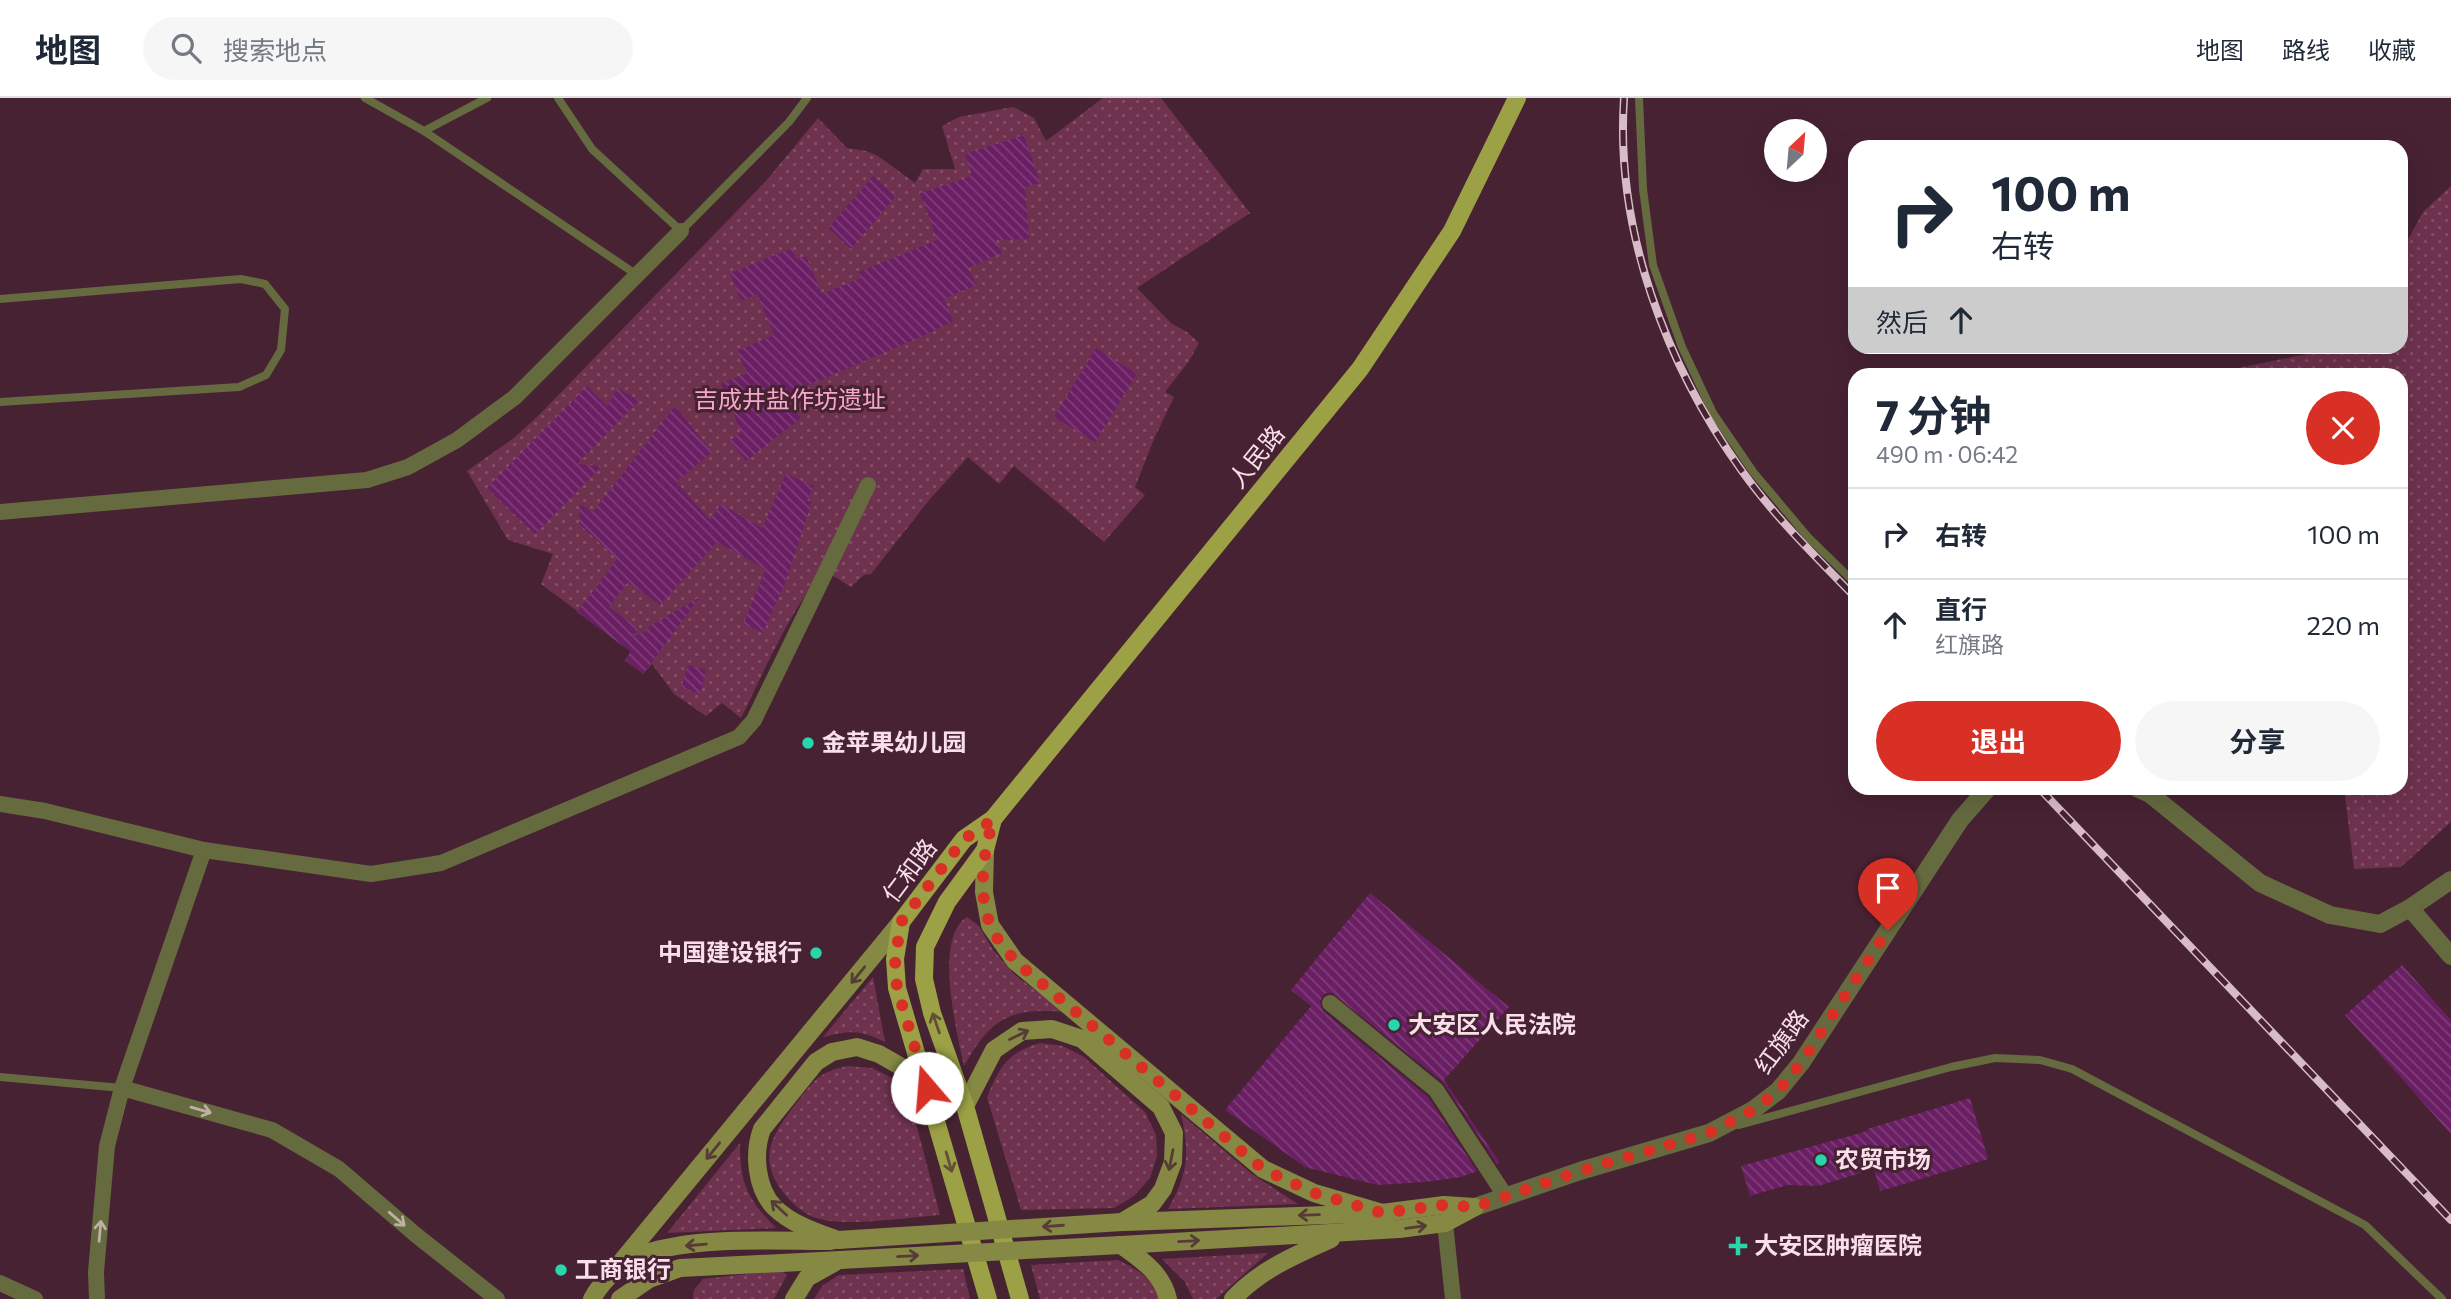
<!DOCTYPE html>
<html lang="zh">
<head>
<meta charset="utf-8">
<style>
	:root { --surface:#fff; --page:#f6f6f7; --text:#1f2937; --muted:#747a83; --line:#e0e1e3; --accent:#d93025 }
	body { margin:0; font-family:Commissioner,"Noto Sans SC",sans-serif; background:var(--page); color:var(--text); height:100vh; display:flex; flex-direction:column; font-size:26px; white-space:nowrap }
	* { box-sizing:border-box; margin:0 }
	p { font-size:23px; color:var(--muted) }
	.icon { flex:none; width:38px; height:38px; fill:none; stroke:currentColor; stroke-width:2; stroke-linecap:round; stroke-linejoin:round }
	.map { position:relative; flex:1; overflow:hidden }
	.details { position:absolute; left:1848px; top:270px; width:560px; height:427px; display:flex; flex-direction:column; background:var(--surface); border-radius:21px; box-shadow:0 7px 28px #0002 }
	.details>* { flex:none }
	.guide { position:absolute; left:1848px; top:42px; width:560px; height:214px; border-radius:21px; box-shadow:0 7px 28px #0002; background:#fff; color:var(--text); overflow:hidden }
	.needle { width:46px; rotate:26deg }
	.controls { position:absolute; left:1764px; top:21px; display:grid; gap:14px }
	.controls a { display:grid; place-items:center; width:63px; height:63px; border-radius:50%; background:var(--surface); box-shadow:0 7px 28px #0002; font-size:35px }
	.pin { position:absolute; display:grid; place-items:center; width:60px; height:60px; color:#fff; margin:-72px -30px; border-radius:50% 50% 50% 0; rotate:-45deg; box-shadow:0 0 7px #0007 }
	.pin .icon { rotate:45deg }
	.me { position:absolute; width:77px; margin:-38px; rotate:342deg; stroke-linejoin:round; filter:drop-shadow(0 0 5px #0008) }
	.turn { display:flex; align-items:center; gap:24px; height:147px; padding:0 28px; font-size:32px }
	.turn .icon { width:91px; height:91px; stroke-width:2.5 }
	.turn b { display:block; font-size:49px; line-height:60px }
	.then { display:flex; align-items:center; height:66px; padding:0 28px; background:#0003; gap:14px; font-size:26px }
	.round { display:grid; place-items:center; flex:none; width:74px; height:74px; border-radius:37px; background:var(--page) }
	.head { display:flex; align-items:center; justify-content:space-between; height:119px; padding:0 28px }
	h1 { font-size:42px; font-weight:700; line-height:52px }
	.primary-button { display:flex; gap:14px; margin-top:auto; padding:14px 28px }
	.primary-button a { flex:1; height:80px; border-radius:42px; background:var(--accent); color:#fff; font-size:28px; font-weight:700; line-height:80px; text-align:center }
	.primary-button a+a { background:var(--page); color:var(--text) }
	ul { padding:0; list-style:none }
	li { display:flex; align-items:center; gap:21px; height:91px; padding:0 28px; border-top:2px solid var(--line) }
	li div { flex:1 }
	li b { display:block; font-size:26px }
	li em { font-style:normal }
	header { display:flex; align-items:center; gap:42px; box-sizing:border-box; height:98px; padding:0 35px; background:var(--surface); border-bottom:2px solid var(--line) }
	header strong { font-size:33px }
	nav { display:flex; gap:38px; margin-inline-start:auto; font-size:24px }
	.search { width:490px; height:63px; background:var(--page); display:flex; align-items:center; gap:18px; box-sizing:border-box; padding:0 24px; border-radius:38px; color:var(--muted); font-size:26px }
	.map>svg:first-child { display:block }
	.park { fill:url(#park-dots) }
	.building { fill:url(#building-back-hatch) }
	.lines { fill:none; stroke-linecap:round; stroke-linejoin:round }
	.service { stroke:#666a3f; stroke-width:8 }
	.minor { stroke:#666a3f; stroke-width:16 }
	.tertiary { stroke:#666a3f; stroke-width:18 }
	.secondary { stroke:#858943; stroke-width:18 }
	.primary { stroke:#9ca145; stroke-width:18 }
	.rail-casing { stroke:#d7bcc7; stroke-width:8 }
	.rail { stroke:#472233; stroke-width:5; stroke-dasharray:16; stroke-linecap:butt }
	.secondary-bridge { stroke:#858943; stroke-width:18 }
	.oneway { stroke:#563c37 }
	.oneway2 { stroke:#654e39 }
	.oneway3 { stroke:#beb0a5 }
	.route { stroke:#d93025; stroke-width:12; stroke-dasharray:0 21.6 }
	.poi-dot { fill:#28d5ad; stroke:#472233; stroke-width:2.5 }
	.labels { text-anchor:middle; stroke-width:6; stroke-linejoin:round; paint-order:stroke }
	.park-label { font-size:24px; fill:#f5a7c9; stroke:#472233 }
	.street-label { font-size:24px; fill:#f8dfe9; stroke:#472233 }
	.poi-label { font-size:24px; font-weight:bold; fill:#f8dfe9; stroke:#472233; text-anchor:start }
</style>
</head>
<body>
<header>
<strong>地图</strong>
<div class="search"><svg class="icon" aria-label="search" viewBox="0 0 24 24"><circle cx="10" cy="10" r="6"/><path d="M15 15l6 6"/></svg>搜索地点</div>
<nav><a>地图</a><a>路线</a><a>收藏</a></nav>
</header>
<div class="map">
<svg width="2451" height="1201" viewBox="0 0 2451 1201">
	<defs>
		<pattern id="park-dots" width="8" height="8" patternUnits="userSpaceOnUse" patternTransform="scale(1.75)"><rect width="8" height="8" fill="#6e324f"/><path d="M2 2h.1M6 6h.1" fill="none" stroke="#834f68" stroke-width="1.8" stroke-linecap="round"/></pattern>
		<pattern id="building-back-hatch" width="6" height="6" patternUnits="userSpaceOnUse" patternTransform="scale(1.75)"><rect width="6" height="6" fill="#6a1e63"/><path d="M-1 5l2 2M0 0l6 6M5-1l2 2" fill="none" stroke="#803e79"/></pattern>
	</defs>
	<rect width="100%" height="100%" fill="#472233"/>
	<g class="park">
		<path d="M1103 0H1161L1250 115 1137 190 1171 225 1187 234 1199 245 1189 263 1165 294 1174 299 1154 341 1135 389 1145 397 1104 444 1014 368 999 386 968 359 930 401 871 476 864 477 851 489 827 474C799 491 758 587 741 620L722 605 706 618 674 596 652 566 643 576 625 562 631 553 541 486 553 456 508 442 467 373 514 340 540 316 766 83 818 20 847 50 866 53 878 58 915 85 923 71H955L942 28 959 19 1013 9 1034 20 1046 43Z"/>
		<polygon points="2451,88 2451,724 2401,769 2354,771 2344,690 2401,690 2401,276 2226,276 2233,271 2341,249 2401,248 2401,154 2423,114"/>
		<path d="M967 819 979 828 993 852 1015 877 1064 914C1009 909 991 921 964 968 957 935 933 840 967 819Z"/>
		<path d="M873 879 885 944C861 932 850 932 823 939Z"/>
		<path d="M1040 945 1063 948 1084 959 1145 1014 1156 1037 1157 1058 1150 1080 1134 1098 1114 1110 1021 1112 987 999C1000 968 1007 955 1040 945Z"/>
		<path d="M848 968 872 970 892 980 910 1002 940 1117C908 1119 838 1131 811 1118 799 1112 791 1104 783 1094 757 1060 772 1037 794 1008 813 984 817 974 848 968Z"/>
		<path d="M1181 1016 1252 1076 1298 1106 1168 1111C1188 1076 1190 1055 1181 1016Z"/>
		<path d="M740 1045C740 1086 747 1100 776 1130L667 1135Z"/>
		<polygon points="1268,1155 1216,1201 1193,1201 1185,1184 1162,1161"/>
		<path d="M1118 1162C1140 1173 1150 1179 1161 1201H1040L1031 1167Z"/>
		<polygon points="963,1171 970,1201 814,1201 822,1188 839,1177"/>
		<polygon points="772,1173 782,1173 787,1177 774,1201 693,1201 694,1192 703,1181"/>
	</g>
	<g class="building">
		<polygon points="1024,37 1040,85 1025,89 1029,141 996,142 1002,155 968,170 976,187 944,201 953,223 925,237 783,298 801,320 746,363 730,343 741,334 721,286 747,275 737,253 774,237 757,196 741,203 730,175 792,150 796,161 806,158 819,189 816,191 819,190 822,196 861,180 859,174 937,142 920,95 972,78 965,56"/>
		<polygon points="873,78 896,98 851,151 828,130"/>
		<polygon points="1096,250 1137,276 1095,344 1054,319"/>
		<polygon points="587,288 607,308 617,290 639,302 577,366 602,368 535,436 487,390"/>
		<polygon points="675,308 712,354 676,384 710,422 721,406 762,430 786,376 814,388 807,402 812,404 788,477 763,535 743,526 766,471 717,444 660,507 628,484 609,509 639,531 630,541 643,533 645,535 650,528 700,499 643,576 625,562 631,554 577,514 617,461 579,426 580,406 593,414"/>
		<polygon points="688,567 706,572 700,595 681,590"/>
		<polygon points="1370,795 1509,909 1444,982 1500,1065 1497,1066 1443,984 1332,895 1326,895 1322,899 1320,904 1323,913 1428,999 1477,1073 1461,1079 1425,1084 1377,1087 1305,1069 1225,1012 1311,908 1291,892"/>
		<polygon points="2402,867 2451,922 2451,1036 2345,917"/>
		<polygon points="1970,1000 1988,1061 1880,1093 1874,1071 1818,1088 1787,1087 1750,1098 1741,1068 1868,1033 1867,1031"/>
	</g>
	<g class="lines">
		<g class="service">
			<polyline points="365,0 424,33 637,177"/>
			<polyline points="558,0 592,51 681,133 789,24 807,0"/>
			<polyline points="1639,0 1643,91 1653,167 1682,249 1713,315 1754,375 1808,439 1855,485"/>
			<polyline points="424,33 487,0"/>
			<polyline points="0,201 241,181 265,186 285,211 281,252 266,277 239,289 0,304"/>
			<polyline points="0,979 122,990"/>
			<polyline points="1739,1027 1951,969 1995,960 2040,962 2072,971 2365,1127 2442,1201"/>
		</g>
		<g class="minor">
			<polyline points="0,414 367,382 408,369 457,342 515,299 681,133"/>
			<polyline points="0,706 45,713 204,752"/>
			<polyline points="1330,905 1436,992 1506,1099"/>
			<polyline points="122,990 204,752 371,776 441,765 739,639 754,622 868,387"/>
			<polyline points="1445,1125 1453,1201"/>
			<polyline points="0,1185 35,1201"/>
			<polyline points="97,1201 96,1174 107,1048 122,990 272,1032 339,1071 416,1137 497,1201"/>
		</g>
		<g class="tertiary">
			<polyline points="2137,690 2150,696 2260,785 2330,817 2380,826 2410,810 2451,782"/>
			<polyline points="2410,810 2451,858"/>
			<polyline points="1475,1109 1580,1073 1709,1035 1753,1012 1778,993 1801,965 1960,722 1988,690"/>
		</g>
		<g class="secondary">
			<polyline points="985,752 984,794 990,827 1015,863 1263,1071 1314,1095 1382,1115"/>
			<polyline points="965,1008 994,952 1022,933 1052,931 1082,941 1161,1009 1174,1035 1173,1064 1163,1091 1152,1106 1122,1124"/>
			<polyline points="1125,1124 1382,1115 1444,1107 1474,1109"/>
			<path d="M838 1142C816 1134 791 1126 774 1109 756 1090 753 1055 762 1031L816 964 832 954 857 949 879 956 900 968 932 1009"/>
			<polyline points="1121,1147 1399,1131 1445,1125 1475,1109"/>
			<path d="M1121 1147C1142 1162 1162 1175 1168 1201"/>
			<polyline points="617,1169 901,824"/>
			<path d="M592 1201C603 1181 622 1164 644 1156 694 1138 776 1143 831 1143"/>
			<polyline points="620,1201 649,1181 680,1170 840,1162"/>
			<polyline points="794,1201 807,1180 834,1165"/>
			<path d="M1233 1201C1260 1172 1295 1157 1331 1141"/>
		</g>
		<g class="primary">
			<polyline points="993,721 985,752 947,804 925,849 924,881 932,915 965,1008 1020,1201"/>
			<polyline points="988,1201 897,890 895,861 901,824 964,741 993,721 1360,271 1452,133 1517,0"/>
		</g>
		<g class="rail-casing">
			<g id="rail">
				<path d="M1624 0C1615 132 1666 267 1742 373 1775 419 1816 459 1855 499"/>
				<polyline points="2039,690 2451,1122"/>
			</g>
		</g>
		<use href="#rail" class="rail"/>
		<g class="secondary-bridge">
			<polyline points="838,1142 1122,1124"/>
			<polyline points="840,1162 1121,1147"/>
		</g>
	</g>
	<defs><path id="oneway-shaft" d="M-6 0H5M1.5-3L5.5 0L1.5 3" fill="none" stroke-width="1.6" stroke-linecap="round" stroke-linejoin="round" transform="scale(1.75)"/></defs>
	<g class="oneway">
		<use href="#oneway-shaft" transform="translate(858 877) rotate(129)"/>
		<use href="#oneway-shaft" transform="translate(1019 937) rotate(-25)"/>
		<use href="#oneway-shaft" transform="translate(713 1053) rotate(129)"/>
		<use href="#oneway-shaft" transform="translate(1171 1062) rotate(101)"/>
		<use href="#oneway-shaft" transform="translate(779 1110) rotate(-137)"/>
		<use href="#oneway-shaft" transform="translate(1309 1117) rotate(178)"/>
		<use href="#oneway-shaft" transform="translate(1053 1128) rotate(176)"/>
		<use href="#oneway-shaft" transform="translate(1416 1129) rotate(-8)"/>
		<use href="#oneway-shaft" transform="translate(1189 1143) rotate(-3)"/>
		<use href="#oneway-shaft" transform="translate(696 1147) rotate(175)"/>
		<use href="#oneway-shaft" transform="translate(908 1158) rotate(-3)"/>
	</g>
	<g class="oneway2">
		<use href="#oneway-shaft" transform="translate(936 925) rotate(-109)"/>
		<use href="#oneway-shaft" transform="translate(949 1064) rotate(74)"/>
	</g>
	<g class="oneway3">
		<use href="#oneway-shaft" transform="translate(201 1012) rotate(16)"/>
		<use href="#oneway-shaft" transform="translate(397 1121) rotate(41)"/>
		<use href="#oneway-shaft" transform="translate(100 1133) rotate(-85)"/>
	</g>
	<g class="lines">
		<path class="route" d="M927 990 897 890 895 862 901 824 964 741 993 722C984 754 977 793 990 826 994 839 1007 852 1015 863L1263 1071 1314 1095 1382 1115 1444 1107 1475 1109 1580 1073 1709 1035 1753 1012 1778 993 1801 965 1888 832"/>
	</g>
	<g class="poi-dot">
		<circle cx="808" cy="645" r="7"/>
		<circle cx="816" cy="855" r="7"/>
		<circle cx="1394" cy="927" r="7"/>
		<circle cx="1821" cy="1062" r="7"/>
		<path d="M1734.5 1137.5h7v7h7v7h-7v7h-7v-7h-7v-7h7z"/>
		<circle cx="561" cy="1172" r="7"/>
	</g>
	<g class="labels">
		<g class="park-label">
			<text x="790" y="310">吉成井盐作坊遗址</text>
		</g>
		<g class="street-label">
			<text transform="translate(1257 359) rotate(-51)" y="8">人民路</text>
			<text transform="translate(910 773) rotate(-53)" y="8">仁和路</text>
			<text transform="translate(1782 944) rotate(-54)" y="8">红旗路</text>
		</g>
		<g class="poi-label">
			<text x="822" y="653">金苹果幼儿园</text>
			<text x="802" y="863" text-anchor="end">中国建设银行</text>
			<text x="1408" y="935">大安区人民法院</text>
			<text x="1835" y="1070">农贸市场</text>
			<text x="1754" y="1156">大安区肿瘤医院</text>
			<text x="575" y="1180">工商银行</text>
		</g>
	</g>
</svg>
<div class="controls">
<a><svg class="needle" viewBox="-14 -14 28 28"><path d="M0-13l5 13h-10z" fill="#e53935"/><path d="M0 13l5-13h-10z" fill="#747a83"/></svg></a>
</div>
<div class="pin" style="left:1888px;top:832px;background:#d93025"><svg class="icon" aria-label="arrive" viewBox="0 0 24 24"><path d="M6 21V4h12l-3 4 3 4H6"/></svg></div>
<svg class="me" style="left:927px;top:990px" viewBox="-20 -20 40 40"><circle r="19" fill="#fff"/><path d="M0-13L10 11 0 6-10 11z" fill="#d93025"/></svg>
<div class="guide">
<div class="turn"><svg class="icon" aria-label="right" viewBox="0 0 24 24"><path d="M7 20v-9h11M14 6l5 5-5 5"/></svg><div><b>100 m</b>右转</div></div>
<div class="then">然后<svg class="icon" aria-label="ahead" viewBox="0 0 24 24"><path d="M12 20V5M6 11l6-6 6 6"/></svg></div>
</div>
<section class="details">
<div class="head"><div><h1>7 分钟</h1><p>490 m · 06:42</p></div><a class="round" style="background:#d93025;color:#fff"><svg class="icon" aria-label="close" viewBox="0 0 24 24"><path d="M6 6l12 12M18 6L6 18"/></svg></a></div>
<ul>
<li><svg class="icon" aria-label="right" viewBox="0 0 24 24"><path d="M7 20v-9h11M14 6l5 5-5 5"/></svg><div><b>右转</b></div><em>100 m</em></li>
<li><svg class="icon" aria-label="ahead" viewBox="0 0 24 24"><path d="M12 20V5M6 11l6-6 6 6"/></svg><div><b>直行</b><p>红旗路</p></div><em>220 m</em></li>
</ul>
<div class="primary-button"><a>退出</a><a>分享</a></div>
</section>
</div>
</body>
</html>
